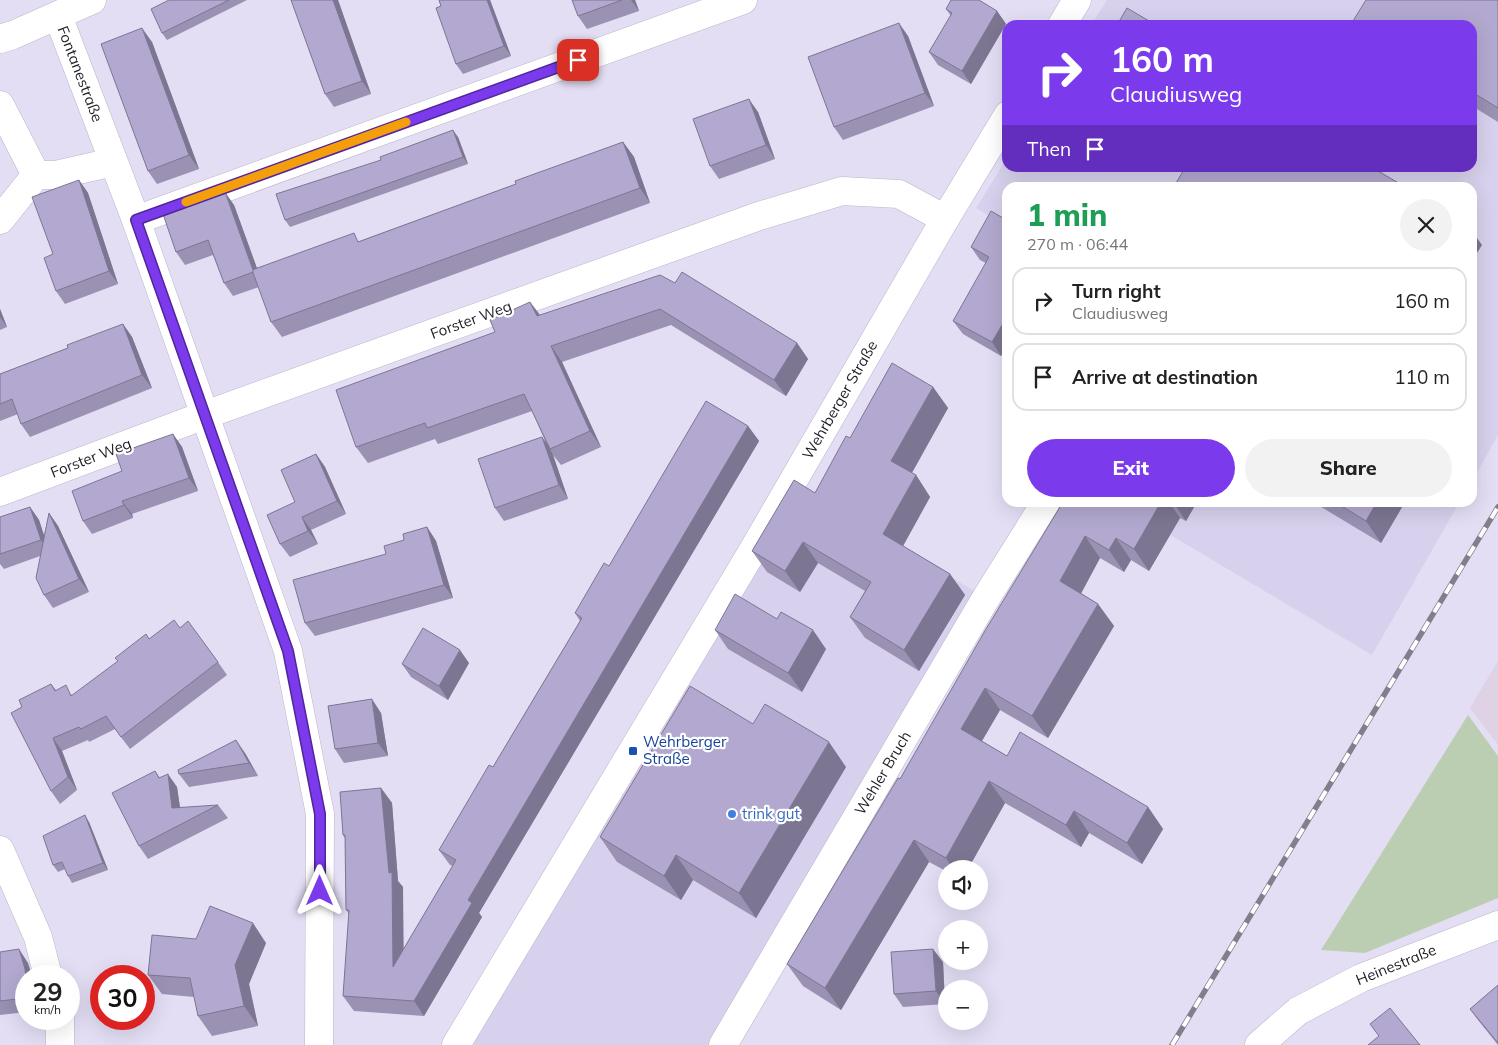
<!DOCTYPE html>
<html lang="en">
<head>
<meta charset="utf-8">
<style>
	:root { --surface:#fff; --page:#f2f2f2; --text:#222; --muted:#767676; --line:#e0e0e0; --accent:#7c3aed }
	body { margin:0; font-family:Mulish,sans-serif; background:var(--page); color:var(--text); height:100vh; display:flex; flex-direction:column; font-size:19px; white-space:nowrap }
	* { box-sizing:border-box; margin:0 }
	p { font-size:16px; color:var(--muted) }
	.icon { flex:none; width:28px; height:28px; fill:none; stroke:currentColor; stroke-width:2; stroke-linecap:round; stroke-linejoin:round }
	.map { position:relative; flex:1; overflow:hidden }
	.drawer { position:absolute; left:1002px; top:182px; width:475px; height:325px; display:flex; flex-direction:column; background:var(--surface); border-radius:15px; box-shadow:0 5px 20px #0002 }
	.drawer>* { flex:none }
	.banner { position:absolute; left:1002px; top:20px; width:475px; height:152px; border-radius:15px; box-shadow:0 5px 20px #0002; background:#7c3aed; color:#fff; overflow:hidden }
	.tools { position:absolute; left:938px; top:860px; display:grid; gap:10px }
	.tools a { display:grid; place-items:center; width:50px; height:50px; border-radius:50%; background:var(--surface); box-shadow:0 5px 20px #0002; font-size:25px }
	.speed { position:absolute; left:15px; top:965px; display:flex; gap:10px; font-size:25px; font-weight:700; text-align:center }
	.speed>* { display:grid; place-content:center; width:65px; height:65px; border-radius:50%; background:var(--surface); box-shadow:0 5px 20px #0002; line-height:1 }
	.speed small { font-size:12px; font-weight:400 }
	.speed .limit { border:8px solid #d22; background:#fff; color:#111 }
	.pin { position:absolute; display:grid; place-items:center; width:42px; height:42px; color:#fff; margin:-21px; border-radius:10px; box-shadow:0 2px 8px #0006 }
	.me { position:absolute; width:55px; margin:-28px; rotate:0deg; stroke-linejoin:round; filter:drop-shadow(0 0 4px #0008) }
	.turn { display:flex; align-items:center; gap:18px; height:105px; padding:0 25px; font-size:22px }
	.turn .icon { width:65px; height:65px; stroke-width:2.5 }
	.turn b { display:block; font-size:35px; line-height:42px }
	.then { display:flex; align-items:center; height:48px; padding:0 25px; background:#0003; gap:10px; font-size:19px }
	.round { display:grid; place-items:center; flex:none; width:52px; height:52px; border-radius:26px; background:var(--page) }
	.overview { display:flex; align-items:center; justify-content:space-between; height:85px; padding:0 25px }
	h1 { font-size:30px; font-weight:800; line-height:38px; color:#1e9e55 }
	.primary-button { display:flex; gap:10px; margin-top:auto; padding:10px 25px }
	.primary-button a { flex:1; height:58px; border-radius:30px; background:var(--accent); color:#fff; font-size:20px; font-weight:800; line-height:58px; text-align:center }
	.primary-button a+a { background:var(--page); color:var(--text) }
	ul { padding:0; list-style:none }
	li { display:flex; align-items:center; gap:15px; height:68px; margin:0 10px 8px; padding:0 15px; border:2px solid var(--line); border-radius:15px }
	li div { flex:1 }
	li b { display:block; font-size:19px }
	li em { font-style:normal }
	.map>svg:first-child { display:block }
	.built { fill:#d8d1ed }
	.education { fill:#e0d2e5 }
	.green { fill:#bcceb2 }
	.lines { fill:none; stroke-linecap:round; stroke-linejoin:round }
	.minor-casing { stroke:#bab5ca; stroke-width:29 }
	.minor { stroke:#fff; stroke-width:28 }
	.rail-casing { stroke:#827f8d; stroke-width:5.5 }
	.rail { stroke:#fff; stroke-width:4; stroke-dasharray:11; stroke-linecap:butt }
	.wall { fill:#9a91b3 }
	.shaded-wall { fill:#7d7692 }
	.building { fill:#b3a9d0; stroke:#7d7692 }
	.route-casing { stroke:#51269a; stroke-width:12 }
	.route { stroke:#7c3aed; stroke-width:9 }
	.slow { stroke:#f59e0b; stroke-width:9 }
	.transit-dot { fill:#1a4fb4; stroke:#fff; stroke-width:2 }
	.shop-dot { fill:#3f7fe0; stroke:#fff; stroke-width:2 }
	.labels { text-anchor:middle; stroke-width:4.5; stroke-linejoin:round; paint-order:stroke }
	.street-label { font-size:15px; fill:#1f1d24; stroke:#fff }
	.transit-label { font-size:15px; fill:#164399; stroke:#fff; text-anchor:start }
	.shop-label { font-size:15px; fill:#366cbe; stroke:#fff; text-anchor:start }
</style>
</head>
<body>
<div class="map">
<svg width="1498" height="1045" viewBox="0 0 1498 1045">
	<rect width="100%" height="100%" fill="#e3def4"/>
	<g class="built">
		<polygon points="1107,0 1498,0 1498,435 1473,480 1472,188 1008,188 1007,226 976,208 1007,158 1008,168 1472,168 1472,25 1091,25"/>
		<polygon points="792,482 986,598 723,1045 456,1045"/>
		<polygon points="1117,503 1459,503 1372,655"/>
	</g>
	<polygon class="education" points="1498,661 1498,745 1470,708"/>
	<polygon class="green" points="1468,715 1498,756 1498,898 1365,953 1321,950"/>
	<g class="lines">
		<g class="minor-casing">
			<g id="minor">
				<polyline points="58,16 136,220 288,651 320,814 319,1045"/>
				<polyline points="1062,25 1077,0"/>
				<polyline points="0,39 13,35 92,0"/>
				<polyline points="0,105 36,175 56,175 113,162"/>
				<polyline points="0,220 36,175"/>
				<polyline points="136,220 743,0"/>
				<polyline points="0,492 205,415 759,216 842,191 899,194 945,219"/>
				<polyline points="0,850 38,937 48,976"/>
				<polyline points="60,1019 60,1045"/>
				<polyline points="456,1045 752,552 945,219 1008,115"/>
				<polyline points="723,1045 986,598 1046,502"/>
				<polyline points="1259,1045 1298,1011 1361,978 1498,925"/>
			</g>
		</g>
		<use href="#minor" class="minor"/>
		<g class="rail-casing">
			<polyline id="rail" points="1172,1045 1498,507"/>
		</g>
		<use href="#rail" class="rail"/>
	</g>
	<g class="wall">
		<polygon points="169,0 247,0 167,40 162,33"/>
		<polygon points="291,0 338,0 371,94 334,107 325,94"/>
		<polygon points="439,0 490,0 511,56 463,74 456,64"/>
		<polygon points="572,0 635,0 639,11 587,29 578,16"/>
		<polygon points="1498,0 1498,122 1472,106 1472,25 1356,25 1353,21"/>
		<polygon points="946,9 997,11 1006,24 971,84 938,65 929,52 951,16"/>
		<polygon points="908,36 934,106 843,140 834,127"/>
		<polygon points="152,42 199,169 157,184 148,171"/>
		<polygon points="758,112 775,159 719,179 710,166"/>
		<polygon points="458,137 468,164 290,227 285,220 381,160"/>
		<polygon points="623,142 634,157 650,203 282,337 271,322 259,287 233,296 224,283 213,255 185,265 176,252 234,205 257,268 360,241 516,184"/>
		<polygon points="79,180 88,193 118,284 65,304 56,291 53,254"/>
		<polygon points="1008,221 1008,344 1001,356 963,334 953,321 986,263 980,260 971,247"/>
		<polygon points="675,283 797,343 808,359 786,396 671,325 562,362 601,447 561,465 553,455 568,499 504,521 495,508 546,443 532,411 438,444 435,439 368,463 356,447 495,332 530,302 540,315"/>
		<polygon points="0,309 7,327 0,330"/>
		<polygon points="123,324 132,337 152,388 30,437 21,424 18,414 0,421 0,374 68,348"/>
		<polygon points="933,387 948,408 912,473 916,475 930,497 903,546 950,574 965,595 919,671 865,638 850,617 865,591 818,563 800,592 767,572 752,551 815,493 850,438"/>
		<polygon points="748,426 759,441 479,913 482,917 424,1016 354,1011 343,996 349,914 346,910 345,838 343,835 381,788 392,803 398,881 403,887 403,950 453,866 450,865 439,850 493,767 580,621 575,613 609,566"/>
		<polygon points="173,434 182,447 198,491 132,514 133,518 92,534 83,521 122,471"/>
		<polygon points="316,454 325,467 346,514 311,530 318,544 290,557 280,544 295,502"/>
		<polygon points="1063,502 1197,502 1186,521 1180,518 1149,571 1131,560 1124,572 1100,558 1081,593 1098,604 1114,626 1048,738 1000,710 982,741 1007,756 1148,807 1163,829 1142,864 1089,833 1081,847 1005,803 968,869 946,869 946,871 929,862 841,1010 803,986 787,964 900,779"/>
		<polygon points="1313,502 1405,502 1381,543"/>
		<polygon points="30,507 39,520 44,536 49,513 58,526 89,592 53,608 44,595 40,556 4,569 0,564 0,517"/>
		<polygon points="427,527 436,541 453,598 315,636 305,623 404,540"/>
		<polygon points="180,628 218,662 227,675 130,749 115,729 89,742 88,740 62,751 77,790 60,804 51,791 22,707 51,684 56,690 73,695 149,639"/>
		<polygon points="715,630 826,649 802,692 728,649"/>
		<polygon points="469,663 448,700 411,677 402,664"/>
		<polygon points="381,713 388,756 344,763 335,749"/>
		<polygon points="245,753 258,776 189,787 179,774"/>
		<polygon points="846,767 756,918 693,880 681,900 617,862 600,837"/>
		<polygon points="155,771 160,778 177,787 180,808 218,805 228,818 148,859 139,846"/>
		<polygon points="89,822 108,870 72,883 68,876 65,869 58,872 53,865"/>
		<polygon points="196,939 266,943 249,984 258,1026 212,1036 198,1016 194,997 162,994 148,975"/>
		<polygon points="0,952 28,963 26,976 26,1012 0,1015"/>
		<polygon points="943,962 945,1004 903,1007 894,994"/>
		<polygon points="1498,985 1498,1045 1478,1020 1470,1009"/>
	</g>
	<g class="shaded-wall">
		<polygon points="333,0 338,0 371,94 362,81"/>
		<polygon points="487,0 490,0 511,56 504,46"/>
		<polygon points="631,0 635,0 639,11"/>
		<polygon points="997,11 1006,24 971,84 962,71"/>
		<polygon points="899,23 908,36 934,106 925,93"/>
		<polygon points="142,28 152,42 199,169 189,155"/>
		<polygon points="749,99 758,112 775,159 766,145"/>
		<polygon points="453,130 458,137 468,164 463,157"/>
		<polygon points="623,142 634,157 650,203 640,188"/>
		<polygon points="79,180 88,193 118,284 109,271"/>
		<polygon points="225,192 234,205 263,285 254,272"/>
		<polygon points="1472,231 1482,245 1472,261"/>
		<polygon points="530,302 542,318 537,316"/>
		<polygon points="0,309 7,327 0,317"/>
		<polygon points="1008,315 1008,344 1001,356 992,342"/>
		<polygon points="123,324 132,337 152,388 142,375"/>
		<polygon points="797,343 808,359 786,396 774,380"/>
		<polygon points="551,346 562,362 601,447 590,431"/>
		<polygon points="933,387 948,408 906,483 891,461"/>
		<polygon points="748,426 759,441 479,913 482,917 424,1016 414,1001 468,900"/>
		<polygon points="173,434 182,447 198,491 189,478"/>
		<polygon points="542,437 551,449 550,449 553,455 568,499 559,485"/>
		<polygon points="316,454 325,467 346,514 337,501"/>
		<polygon points="916,475 930,497 898,555 883,534"/>
		<polygon points="122,501 132,514 133,518 124,505"/>
		<polygon points="1161,502 1169,502 1180,518 1149,571 1134,549"/>
		<polygon points="1173,502 1197,502 1186,521"/>
		<polygon points="1377,502 1405,502 1381,543 1366,521"/>
		<polygon points="30,507 39,520 50,553 41,540"/>
		<polygon points="49,513 58,526 89,592 79,579"/>
		<polygon points="302,517 311,530 318,544 308,531"/>
		<polygon points="427,527 436,541 453,598 444,585"/>
		<polygon points="1085,536 1100,558 1076,603 1060,581"/>
		<polygon points="1116,538 1131,560 1124,572 1109,550"/>
		<polygon points="803,542 818,563 800,592 785,571"/>
		<polygon points="950,574 965,595 919,671 904,650"/>
		<polygon points="1098,604 1114,626 1048,738 1032,716"/>
		<polygon points="813,630 826,649 802,692 788,673"/>
		<polygon points="460,650 469,663 448,700 439,686"/>
		<polygon points="985,688 1000,710 976,751 961,729"/>
		<polygon points="372,699 381,713 388,756 378,743"/>
		<polygon points="53,738 62,751 77,790 68,777"/>
		<polygon points="236,740 245,753 258,776 249,763"/>
		<polygon points="829,742 846,767 756,918 739,893"/>
		<polygon points="168,774 177,787 182,821 172,808"/>
		<polygon points="989,781 1005,803 968,869 953,869 946,858"/>
		<polygon points="381,788 392,803 398,881 403,887 404,982 393,967 389,873"/>
		<polygon points="1148,807 1163,829 1142,864 1127,843"/>
		<polygon points="1074,811 1089,833 1081,847 1066,825"/>
		<polygon points="85,815 89,822 108,870 103,863"/>
		<polygon points="914,840 929,862 841,1010 825,988"/>
		<polygon points="676,855 693,880 681,900 664,876"/>
		<polygon points="253,923 266,943 249,984 258,1026 244,1006 235,965"/>
		<polygon points="19,949 28,963 32,976 26,976"/>
		<polygon points="933,949 943,962 945,1004 936,991"/>
	</g>
	<g class="building">
		<polygon points="169,0 229,0 162,33 151,9"/>
		<polygon points="291,0 333,0 362,81 325,94"/>
		<polygon points="439,0 487,0 504,46 456,64 436,8 441,6"/>
		<polygon points="572,0 622,0 578,16"/>
		<polygon points="951,0 979,0 997,11 962,71 929,52 952,13 946,9"/>
		<polygon points="1366,0 1498,0 1498,108 1472,92 1472,25 1361,25 1353,21"/>
		<polygon points="1127,8 1156,25 1117,25"/>
		<polygon points="899,23 925,93 834,127 808,57"/>
		<polygon points="142,28 189,155 148,171 101,44"/>
		<polygon points="749,99 766,145 710,166 693,119"/>
		<polygon points="453,130 463,157 285,220 276,194 381,160 380,157"/>
		<polygon points="623,142 640,188 271,322 252,270 354,233 358,242 516,184 515,181"/>
		<polygon points="1185,168 1373,168 1407,188 1173,188"/>
		<polygon points="79,180 109,271 56,291 44,258 53,254 32,197"/>
		<polygon points="225,192 253,270 253,272 224,283 208,240 176,252 163,214"/>
		<polygon points="991,211 1008,221 1008,315 992,342 953,321 989,257 971,247"/>
		<polygon points="682,272 797,343 774,380 660,309 551,346 590,431 550,449 524,394 427,428 425,423 356,447 336,390 495,332 490,320 530,302 537,316 660,275 675,283"/>
		<polygon points="123,324 142,375 21,424 12,399 0,404 0,374 68,348 67,345"/>
		<polygon points="892,363 933,387 891,461 916,475 883,534 950,574 904,650 850,617 871,582 803,542 785,571 752,551 794,480 815,493 846,436 850,438"/>
		<polygon points="706,401 748,426 468,900 472,903 414,1001 343,996 349,910 346,910 345,835 343,835 340,792 381,788 389,873 392,872 393,967 456,860 439,850 489,765 493,767 582,618 575,613 604,563 609,566"/>
		<polygon points="173,434 189,478 122,501 124,505 83,521 72,491 122,471 116,454"/>
		<polygon points="542,437 559,485 495,508 478,459"/>
		<polygon points="316,454 337,501 302,517 308,531 280,544 267,515 295,502 281,470"/>
		<polygon points="1063,502 1161,502 1134,549 1116,538 1109,550 1085,536 1060,581 1098,604 1032,716 985,688 961,729 1007,756 1020,732 1148,807 1127,843 1074,811 1066,825 989,781 946,858 914,840 825,988 787,964 898,778 900,779 986,629"/>
		<polygon points="1335,502 1377,502 1366,521"/>
		<polygon points="30,507 41,540 0,554 0,517"/>
		<polygon points="49,513 79,579 44,595 36,578"/>
		<polygon points="427,527 444,585 305,623 293,580 386,554 384,546 404,540 403,534"/>
		<polygon points="735,594 777,619 781,612 813,630 788,673 715,630"/>
		<polygon points="174,620 180,628 188,621 218,662 121,737 106,716 81,729 79,727 53,738 68,777 51,791 11,713 22,707 19,700 51,684 55,691 66,685 71,696 118,661 115,658 146,634 149,639"/>
		<polygon points="423,628 460,650 439,686 402,664"/>
		<polygon points="690,686 753,724 765,704 829,742 739,893 676,855 664,876 600,837"/>
		<polygon points="372,699 378,743 335,749 328,706"/>
		<polygon points="236,740 249,763 179,774 178,770"/>
		<polygon points="155,771 159,778 168,774 172,808 218,805 139,846 112,793"/>
		<polygon points="85,815 103,863 68,876 62,862 53,865 43,836"/>
		<polygon points="210,906 253,923 235,965 244,1006 198,1016 190,978 148,975 152,935 196,939"/>
		<polygon points="19,949 25,969 26,979 26,998 0,1001 0,952"/>
		<polygon points="933,949 936,991 894,994 891,952"/>
		<polygon points="1498,985 1498,1043 1470,1009"/>
		<polygon points="1390,1008 1420,1045 1368,1045 1379,1036 1370,1024"/>
	</g>
	<g class="lines">
		<g class="route-casing">
			<polyline id="route" points="320,891 320,814 288,651 136,220 578,60"/>
		</g>
		<use href="#route" class="route"/>
		<polyline class="slow" points="186,202 406,122"/>
	</g>
	<rect class="transit-dot" x="628" y="746" width="10" height="10" rx="2.5"/>
	<circle class="shop-dot" cx="732" cy="814" r="5"/>
	<g class="labels">
		<g class="street-label">
			<text transform="translate(80 74) rotate(69)" y="5">Fontanestraße</text>
			<text transform="translate(471 320) rotate(-20)" y="5">Forster Weg</text>
			<text transform="translate(840 400) rotate(-60)" y="5">Wehrberger Straße</text>
			<text transform="translate(91 458) rotate(-21)" y="5">Forster Weg</text>
			<text transform="translate(883 773) rotate(-59)" y="5">Wehler Bruch</text>
			<text transform="translate(1396 965) rotate(-22)" y="5">Heinestraße</text>
		</g>
		<g class="transit-label">
			<text x="643" y="747">Wehrberger<tspan x="643" dy="17">Straße</tspan></text>
		</g>
		<g class="shop-label">
			<text x="742" y="819">trink gut</text>
		</g>
	</g>
</svg>
<div class="tools">
<a><svg class="icon" aria-label="sound" viewBox="0 0 24 24"><path d="M4 9h4l5-4v14l-5-4H4zM17 9q2 3 0 6"/></svg></a>
<a>+</a>
<a>−</a>
</div>
<div class="speed"><div>29<small>km/h</small></div><div class="limit">30</div></div>
<div class="pin" style="left:578px;top:60px;background:#d93025"><svg class="icon" aria-label="arrive" viewBox="0 0 24 24"><path d="M6 21V4h12l-3 4 3 4H6"/></svg></div>
<svg class="me" style="left:320px;top:891px" viewBox="-20 -20 40 40"><path d="M0-17L14 15 0 8-14 15z" fill="#7c3aed" stroke="#fff" stroke-width="4"/></svg>
<div class="banner">
<div class="turn"><svg class="icon" aria-label="right" viewBox="0 0 24 24"><path d="M7 20v-9h11M14 6l5 5-5 5"/></svg><div><b>160 m</b>Claudiusweg</div></div>
<div class="then">Then<svg class="icon" aria-label="arrive" viewBox="0 0 24 24"><path d="M6 21V4h12l-3 4 3 4H6"/></svg></div>
</div>
<section class="drawer">
<div class="overview"><div><h1>1 min</h1><p>270 m · 06:44</p></div><a class="round"><svg class="icon" aria-label="close" viewBox="0 0 24 24"><path d="M6 6l12 12M18 6L6 18"/></svg></a></div>
<ul>
<li><svg class="icon" aria-label="right" viewBox="0 0 24 24"><path d="M7 20v-9h11M14 6l5 5-5 5"/></svg><div><b>Turn right</b><p>Claudiusweg</p></div><em>160 m</em></li>
<li><svg class="icon" aria-label="arrive" viewBox="0 0 24 24"><path d="M6 21V4h12l-3 4 3 4H6"/></svg><div><b>Arrive at destination</b></div><em>110 m</em></li>
</ul>
<div class="primary-button"><a>Exit</a><a>Share</a></div>
</section>
</div>
</body>
</html>
